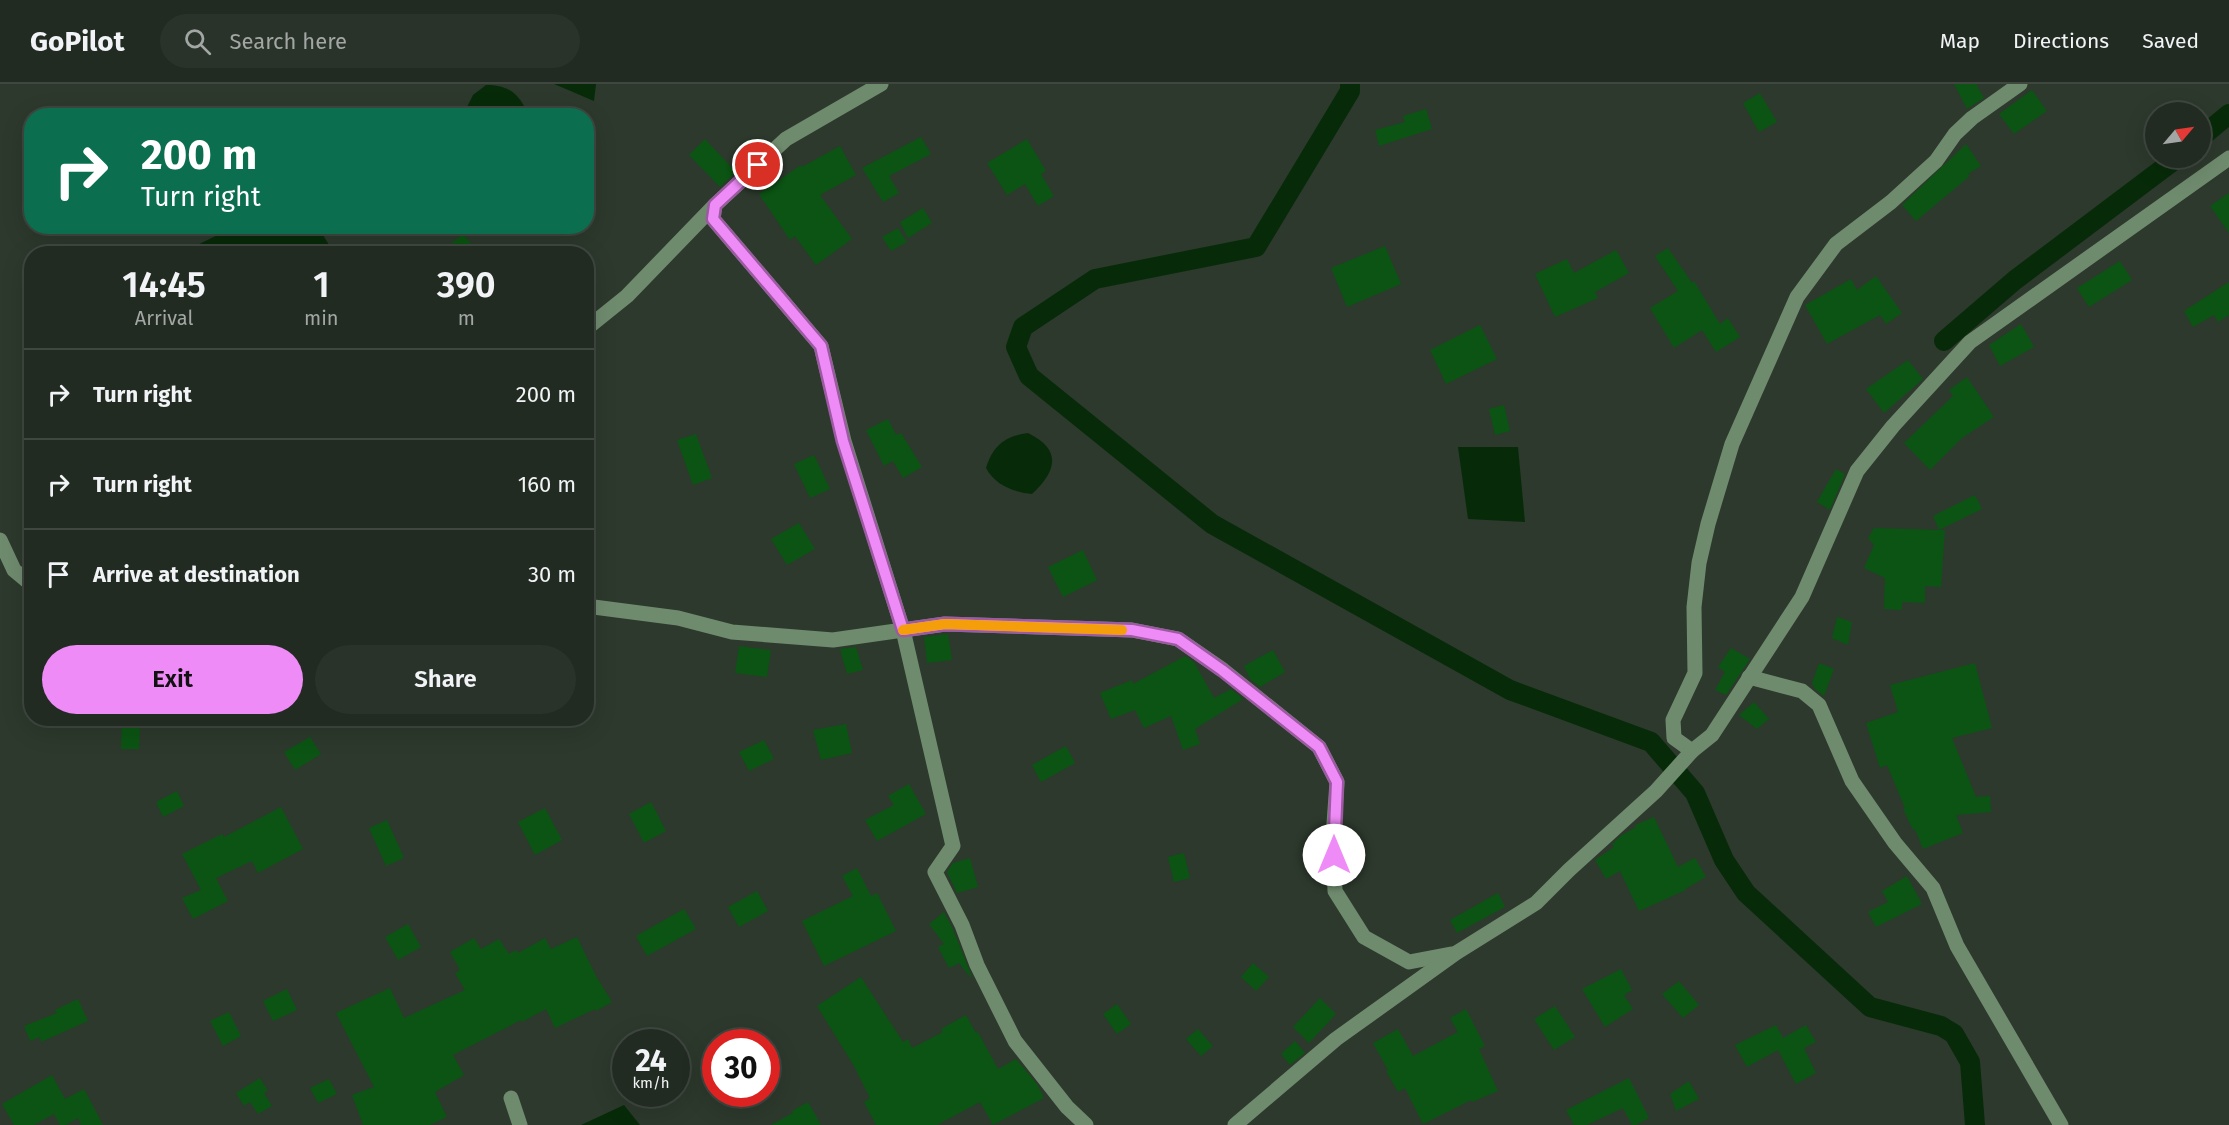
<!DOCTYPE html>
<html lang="en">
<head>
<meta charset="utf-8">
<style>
	:root { --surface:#222b22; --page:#2a332a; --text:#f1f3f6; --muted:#a2a7a5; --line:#3f4740; --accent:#ef8bf7 }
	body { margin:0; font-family:"Fira Sans",sans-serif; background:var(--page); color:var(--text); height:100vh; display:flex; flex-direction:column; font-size:22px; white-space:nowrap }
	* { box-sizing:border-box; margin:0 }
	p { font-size:20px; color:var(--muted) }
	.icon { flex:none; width:33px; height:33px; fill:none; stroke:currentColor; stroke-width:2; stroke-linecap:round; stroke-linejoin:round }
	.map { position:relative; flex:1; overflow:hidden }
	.sheet { position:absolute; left:24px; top:162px; width:570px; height:480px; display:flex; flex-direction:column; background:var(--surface); border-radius:24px; box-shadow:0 6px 24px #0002,0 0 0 2px var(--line) }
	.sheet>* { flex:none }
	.banner { position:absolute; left:24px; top:24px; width:570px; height:126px; border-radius:24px; box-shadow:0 6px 24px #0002,0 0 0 2px var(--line); background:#0b6e4f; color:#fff; overflow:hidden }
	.needle { width:39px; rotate:61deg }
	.buttons { position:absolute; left:2145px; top:18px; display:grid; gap:12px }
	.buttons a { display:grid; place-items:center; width:66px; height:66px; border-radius:50%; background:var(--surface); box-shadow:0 6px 24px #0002,0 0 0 2px var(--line); font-size:30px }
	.speed { position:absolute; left:612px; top:945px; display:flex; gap:12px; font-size:30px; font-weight:700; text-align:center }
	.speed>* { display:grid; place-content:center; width:78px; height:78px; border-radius:50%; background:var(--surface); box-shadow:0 6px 24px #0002,0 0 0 2px var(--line); line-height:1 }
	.speed small { font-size:15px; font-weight:400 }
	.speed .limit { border:9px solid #d22; background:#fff; color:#111 }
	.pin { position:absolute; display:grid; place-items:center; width:51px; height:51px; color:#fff; margin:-26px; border:3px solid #fff; border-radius:50%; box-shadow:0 2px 6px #0007 }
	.me { position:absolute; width:66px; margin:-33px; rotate:0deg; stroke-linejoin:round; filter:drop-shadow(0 0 4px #0008) }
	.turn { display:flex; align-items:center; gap:21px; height:126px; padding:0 18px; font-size:27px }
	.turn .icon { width:78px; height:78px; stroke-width:2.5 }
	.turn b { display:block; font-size:42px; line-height:51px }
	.eta { display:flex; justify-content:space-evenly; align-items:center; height:102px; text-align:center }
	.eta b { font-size:36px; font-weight:600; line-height:42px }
	.cta { display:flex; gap:12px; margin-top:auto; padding:12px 18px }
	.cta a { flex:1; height:69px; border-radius:36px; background:var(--accent); color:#111; font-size:24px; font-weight:600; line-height:69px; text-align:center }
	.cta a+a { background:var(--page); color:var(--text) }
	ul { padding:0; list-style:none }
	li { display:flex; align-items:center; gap:18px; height:90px; padding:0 18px; border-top:2px solid var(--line) }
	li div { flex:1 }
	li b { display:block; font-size:22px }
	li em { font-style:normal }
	header { display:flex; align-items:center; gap:36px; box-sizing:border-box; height:84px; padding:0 30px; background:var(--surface); border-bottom:2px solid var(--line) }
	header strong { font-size:28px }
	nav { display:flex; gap:33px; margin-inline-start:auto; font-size:21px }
	.search { width:420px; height:54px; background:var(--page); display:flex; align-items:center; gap:15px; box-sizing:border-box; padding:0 21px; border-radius:33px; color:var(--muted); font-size:22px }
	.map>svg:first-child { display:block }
	.water { fill:#072b09 }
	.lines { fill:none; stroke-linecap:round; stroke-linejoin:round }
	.canal { stroke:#072b09; stroke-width:20 }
	.building { fill:#0b5413 }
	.minor { stroke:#6f8b6e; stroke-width:15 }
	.route-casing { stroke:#9b5aa1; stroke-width:15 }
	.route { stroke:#ef8bf7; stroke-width:10 }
	.slow { stroke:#f59e0b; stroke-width:10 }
</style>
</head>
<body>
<header>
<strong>GoPilot</strong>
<div class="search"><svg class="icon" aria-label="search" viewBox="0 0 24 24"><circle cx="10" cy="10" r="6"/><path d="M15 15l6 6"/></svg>Search here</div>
<nav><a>Map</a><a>Directions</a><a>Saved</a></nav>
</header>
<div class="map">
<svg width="2229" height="1041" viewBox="0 0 2229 1041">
	<rect width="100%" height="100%" fill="#2d392d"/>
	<g class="water">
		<polygon points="554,0 596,0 594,17"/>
		<path d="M486 1C504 1 515 6 524 22L521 31H471L467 23 473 11Z"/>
		<polygon points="236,142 318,143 334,169 181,169"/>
		<path d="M1028 349C1063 366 1056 388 1032 410 1013 408 995 401 986 384 993 361 1005 352 1028 349Z"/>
		<polygon points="1458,363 1518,363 1525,438 1468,435"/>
		<polygon points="624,1021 640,1041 581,1041"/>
	</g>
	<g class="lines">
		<g class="canal">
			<polyline points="1350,0 1350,7 1256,163 1095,195 1023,243 1016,263 1029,292 1212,440 1510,606 1651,658 1695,709 1724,776 1746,809 1870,923 1941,942 1954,950 1970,978 1975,1041"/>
			<polyline points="2200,54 2229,30"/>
			<polyline points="1944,257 2015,196 2177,74"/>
		</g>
	</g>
	<g class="building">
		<polygon points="1954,0 1976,0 1984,14 1967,25"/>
		<polygon points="2032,6 2047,27 2014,50 1999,30"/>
		<polygon points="1760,9 1777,38 1759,48 1743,19"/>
		<polygon points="1426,25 1432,45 1379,62 1375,46 1405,38 1403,32"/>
		<polygon points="921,53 931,70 889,92 899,109 883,118 862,84"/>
		<polygon points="705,55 736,88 720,103 689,71"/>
		<polygon points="1027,55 1046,87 1041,90 1054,112 1038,122 1025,100 1007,111 987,79"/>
		<polygon points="1966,60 1981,82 1968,90 1970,92 1916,137 1902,121"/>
		<polygon points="840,62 856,91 820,111 852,155 816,181 795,152 790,156 759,110 801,81 802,83"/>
		<polygon points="2229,109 2229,149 2210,122"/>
		<polygon points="923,124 932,139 908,154 900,138"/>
		<polygon points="898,144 907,158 891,167 882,153"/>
		<polygon points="463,150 479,170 439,170"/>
		<polygon points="1385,162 1401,200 1347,223 1331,184"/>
		<polygon points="1668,164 1692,199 1694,197 1720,240 1728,234 1740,253 1716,268 1702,246 1674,264 1650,224 1678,207 1655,172"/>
		<polygon points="1616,166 1629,189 1595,208 1598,214 1555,233 1535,190 1567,175 1574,189"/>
		<polygon points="2120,177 2132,196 2089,223 2077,204"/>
		<polygon points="1876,192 1902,229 1886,240 1880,231 1827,260 1805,221 1851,195 1857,206"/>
		<polygon points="2229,198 2229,231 2218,238 2214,231 2193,243 2184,227"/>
		<polygon points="2021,240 2034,263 2000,282 1989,261"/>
		<polygon points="1480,241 1497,275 1446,300 1430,266"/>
		<polygon points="1908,276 1923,295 1884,329 1866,305"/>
		<polygon points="1967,293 1994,333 1962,354 1930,386 1904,359 1953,312 1949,306"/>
		<polygon points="1504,321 1510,347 1495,351 1489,325"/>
		<polygon points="888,335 896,351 901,349 922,383 903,394 893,377 884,382 866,346"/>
		<polygon points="696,350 712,394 693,401 677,356"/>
		<polygon points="814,371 830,405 810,414 794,380"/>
		<polygon points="1836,385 1845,390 1830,426 1817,418"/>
		<polygon points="1975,411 1982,425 1939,446 1933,432"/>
		<polygon points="799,439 815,465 787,481 771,455"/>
		<polygon points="1874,444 1945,446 1941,503 1925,502 1925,519 1902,518 1902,526 1884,525 1885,494 1864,484 1874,461 1868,454"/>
		<polygon points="1083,466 1097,496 1063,513 1048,483"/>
		<polygon points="1837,533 1852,538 1848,561 1832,554"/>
		<polygon points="948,550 952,576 927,579 924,553"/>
		<polygon points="739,562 771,566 767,593 735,589"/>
		<polygon points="856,563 863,586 847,590 840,565"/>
		<polygon points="1731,564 1750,575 1726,611 1715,606 1725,588 1718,583"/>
		<polygon points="1273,566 1285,588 1260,603 1250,595 1244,582"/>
		<polygon points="1185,572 1194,578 1214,614 1231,605 1243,615 1195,645 1200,660 1183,666 1171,632 1144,644 1135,626 1111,635 1100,609 1132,596 1133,600"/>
		<polygon points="1819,579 1834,585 1824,612 1815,605 1812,599"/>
		<polygon points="1975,579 1992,644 1952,654 1976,713 1990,712 1991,728 1956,731 1963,749 1923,765 1915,745 1913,746 1903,725 1905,724 1887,681 1880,684 1866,639 1898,628 1890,601"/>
		<polygon points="1754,618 1769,635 1757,645 1739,631"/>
		<polygon points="122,638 140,639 139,665 121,665"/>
		<polygon points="846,640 852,669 821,676 813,646"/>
		<polygon points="310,653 321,670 295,686 284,668"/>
		<polygon points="764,656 774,675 749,687 739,668"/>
		<polygon points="1066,662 1075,679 1041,698 1032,681"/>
		<polygon points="909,700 926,730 877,757 865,736 894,721 888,712"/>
		<polygon points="177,707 184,722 163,733 156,718"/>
		<polygon points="651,718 666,747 644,759 629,730"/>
		<polygon points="281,723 303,765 258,789 252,777 216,794 228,817 193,835 182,814 201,806 182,770 222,750 224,753"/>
		<polygon points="545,724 562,756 535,771 518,738"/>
		<polygon points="1654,733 1678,783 1695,774 1706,793 1685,805 1686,806 1639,827 1620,787 1606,795 1595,776 1614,763 1612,760 1622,751 1636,743 1635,741"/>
		<polygon points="387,736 404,774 386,782 369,744"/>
		<polygon points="1184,769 1190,794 1174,798 1168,773"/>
		<polygon points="970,774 978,803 957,809 947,788 953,779"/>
		<polygon points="857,784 871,812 877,809 896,847 824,882 802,837 853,812 842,792"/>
		<polygon points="1907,792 1922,820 1876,843 1868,828 1888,818 1882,807"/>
		<polygon points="757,807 768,827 739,843 728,823"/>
		<polygon points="1498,809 1505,823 1457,849 1450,836"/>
		<polygon points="684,825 696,845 647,872 636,852"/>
		<polygon points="944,828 953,845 972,893 971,894 959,879 949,884 938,863 944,860 929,840"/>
		<polygon points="408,840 421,863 398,876 385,853"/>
		<polygon points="577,853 596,892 612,918 596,927 595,925 555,944 546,925 522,938 521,936 453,971 464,991 435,1008 447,1033 430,1041 363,1041 352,1011 374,1003 336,929 390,904 404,934 465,906 455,889 460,886 450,868 474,854 481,865 499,855 509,870 516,866 518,869 545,854 551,865"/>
		<polygon points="1253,879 1269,893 1256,907 1241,893"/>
		<polygon points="1621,885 1632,906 1624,911 1633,925 1605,943 1582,905"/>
		<polygon points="861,893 903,958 908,955 912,964 943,948 941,945 966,931 976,949 978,948 998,985 1016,975 1037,1000 1044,1014 993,1041 980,1018 937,1041 876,1041 864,1018 870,1014 854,982 817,922"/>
		<polygon points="1679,897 1699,921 1683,934 1662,910"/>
		<polygon points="287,905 297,926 273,937 263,917"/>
		<polygon points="1320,914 1336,930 1309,959 1293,943"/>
		<polygon points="78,915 88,937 41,958 40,953 30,957 24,942 57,929 55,926"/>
		<polygon points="1117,920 1131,940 1117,950 1103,930"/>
		<polygon points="1555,922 1575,953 1554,966 1534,935"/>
		<polygon points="1466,925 1485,962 1479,965 1498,1007 1472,1018 1471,1016 1423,1040 1405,1004 1398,1008 1386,987 1388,986 1373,959 1398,945 1413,972 1458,948 1450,934"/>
		<polygon points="229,928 241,952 223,962 210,937"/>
		<polygon points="1776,941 1783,954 1806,941 1816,958 1804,964 1816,989 1796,1000 1778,966 1747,983 1735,961"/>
		<polygon points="1198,945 1213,962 1201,972 1186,955"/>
		<polygon points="1295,957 1305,969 1290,981 1281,970"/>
		<polygon points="52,991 65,1015 84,1005 103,1041 81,1041 78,1034 66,1041 60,1041 54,1030 34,1041 14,1041 2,1020"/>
		<polygon points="260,994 268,1007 264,1009 272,1022 258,1030 250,1018 244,1022 236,1009"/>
		<polygon points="1629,994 1649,1034 1636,1041 1632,1041 1623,1024 1587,1041 1574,1041 1566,1026"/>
		<polygon points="329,995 337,1010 318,1019 310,1004"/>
		<polygon points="1689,997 1699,1015 1676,1027 1670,1010"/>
		<polygon points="808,1018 821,1041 771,1041 793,1029 792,1027"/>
	</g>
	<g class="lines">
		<g class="minor">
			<polyline points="715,121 713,135 821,262 844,357 903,546 953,762 935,788 962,841 977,881 1015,957 1067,1023 1086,1041"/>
			<polyline points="586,245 627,212 715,121 786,55 881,0"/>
			<polyline points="0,456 14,486 32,501"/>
			<polyline points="586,522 678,534 732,548 833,556 945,540 1132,546 1178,555 1223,586 1319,663 1337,698 1333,753 1335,807 1364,853 1409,878 1451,870"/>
			<polyline points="1749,593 1802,607 1819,621 1852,697 1895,759 1933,804 1957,862 2061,1041"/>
			<polyline points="1692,667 1674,654 1673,636 1695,589 1694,523 1699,479 1708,440 1732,360 1797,213 1836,160 1891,118 1936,77 1955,50 1972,34 2020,0"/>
			<polyline points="511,1014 520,1041"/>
			<polyline points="1235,1041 1336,955 1456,869 1536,819 1569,786 1656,707 1692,667 1712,651 1802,513 1857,387 1893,342 1970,258 2229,74"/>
		</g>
	</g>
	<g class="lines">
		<g class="route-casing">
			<polyline id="route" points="758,81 715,121 713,135 821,262 843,357 903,546 945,540 1132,546 1178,555 1222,586 1319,663 1337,698 1334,771"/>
		</g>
		<use href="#route" class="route"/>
		<polyline class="slow" points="903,546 945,540 1122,546"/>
	</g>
</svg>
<div class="buttons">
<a><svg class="needle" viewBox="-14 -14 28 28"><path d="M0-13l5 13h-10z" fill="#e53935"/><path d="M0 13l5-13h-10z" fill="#a2a7a5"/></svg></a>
</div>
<div class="speed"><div>24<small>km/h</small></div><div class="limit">30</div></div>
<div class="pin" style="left:758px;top:81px;background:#d93025"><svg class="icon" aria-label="arrive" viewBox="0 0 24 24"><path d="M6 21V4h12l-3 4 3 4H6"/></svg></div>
<svg class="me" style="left:1334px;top:771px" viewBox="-20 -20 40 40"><circle r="19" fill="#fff"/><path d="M0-13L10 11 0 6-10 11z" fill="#ef8bf7"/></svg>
<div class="banner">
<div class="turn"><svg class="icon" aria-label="right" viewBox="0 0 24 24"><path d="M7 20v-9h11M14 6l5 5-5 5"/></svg><div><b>200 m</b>Turn right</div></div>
</div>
<section class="sheet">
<div class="eta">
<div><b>14:45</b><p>Arrival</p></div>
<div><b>1</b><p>min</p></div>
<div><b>390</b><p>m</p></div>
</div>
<ul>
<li><svg class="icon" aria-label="right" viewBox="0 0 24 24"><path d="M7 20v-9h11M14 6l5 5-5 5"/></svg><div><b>Turn right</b></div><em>200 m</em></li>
<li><svg class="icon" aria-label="right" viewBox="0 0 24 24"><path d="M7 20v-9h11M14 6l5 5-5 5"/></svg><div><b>Turn right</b></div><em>160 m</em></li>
<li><svg class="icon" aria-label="arrive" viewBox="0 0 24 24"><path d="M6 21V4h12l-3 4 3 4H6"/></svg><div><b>Arrive at destination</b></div><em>30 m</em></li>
</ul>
<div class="cta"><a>Exit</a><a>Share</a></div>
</section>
</div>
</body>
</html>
